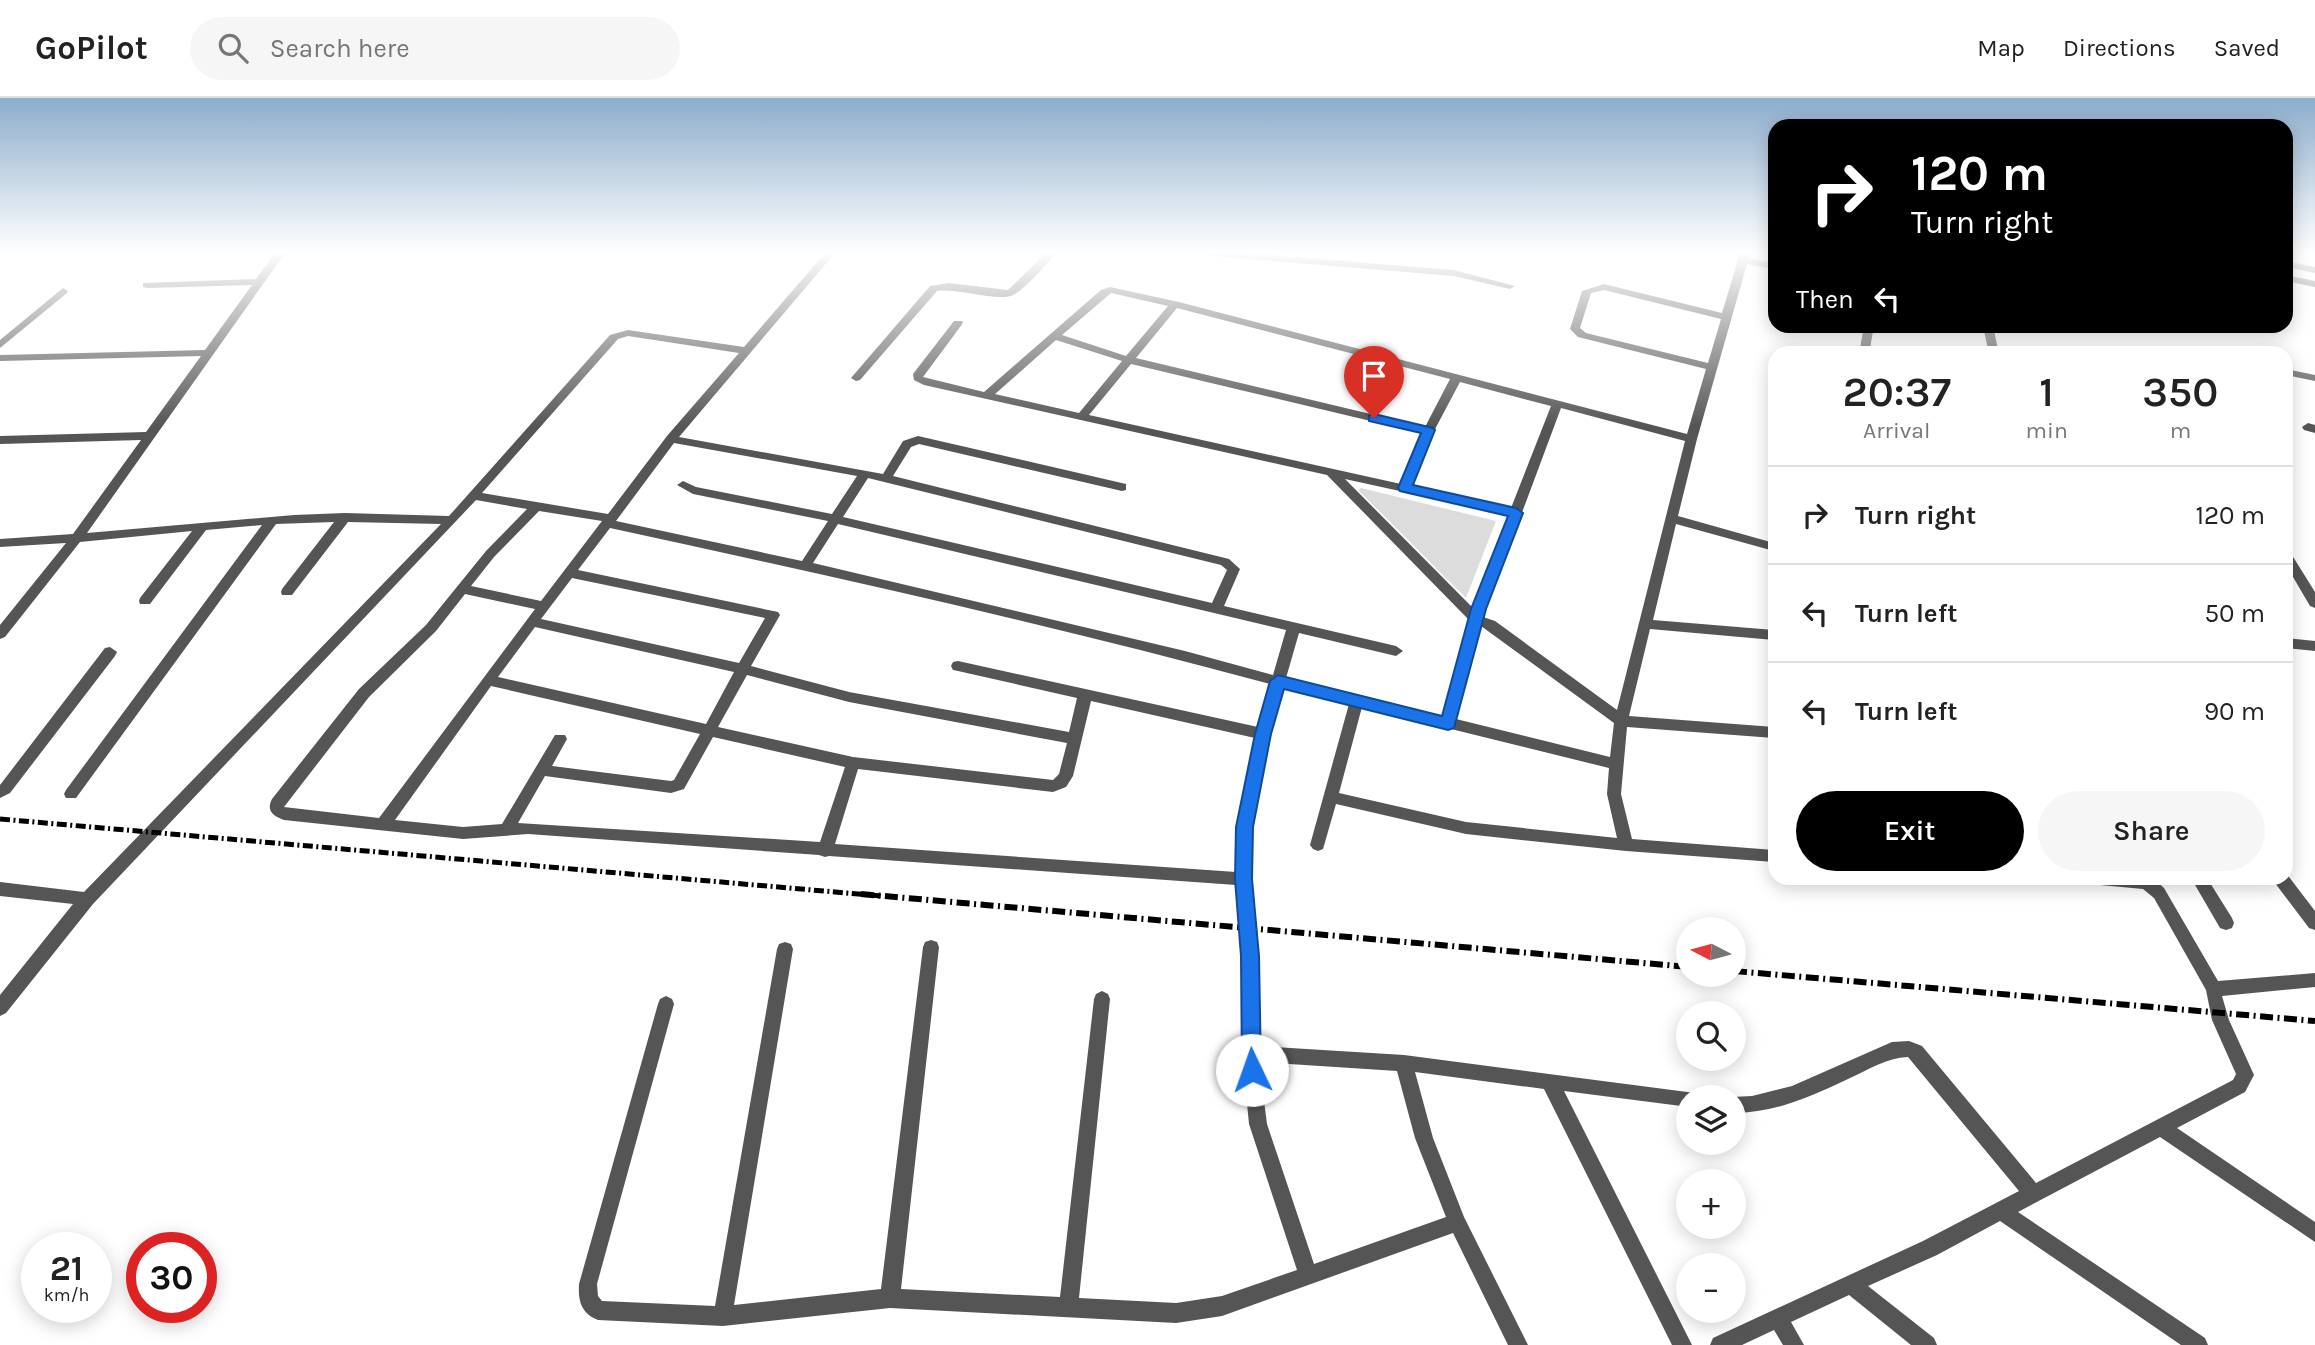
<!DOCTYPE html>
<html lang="en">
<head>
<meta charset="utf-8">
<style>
	:root { --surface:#fff; --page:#f6f6f6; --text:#222; --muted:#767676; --line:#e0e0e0; --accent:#000 }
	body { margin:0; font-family:Karla,sans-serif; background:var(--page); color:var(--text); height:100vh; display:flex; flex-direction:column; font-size:26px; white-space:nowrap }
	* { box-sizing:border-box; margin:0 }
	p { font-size:23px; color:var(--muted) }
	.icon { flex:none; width:38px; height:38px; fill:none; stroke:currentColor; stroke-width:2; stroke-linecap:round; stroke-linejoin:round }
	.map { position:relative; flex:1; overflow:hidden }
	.sheet { position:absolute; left:1768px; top:248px; width:525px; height:539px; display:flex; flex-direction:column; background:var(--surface); border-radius:21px; box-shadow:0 4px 18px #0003 }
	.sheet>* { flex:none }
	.hud { position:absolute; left:1768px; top:21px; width:525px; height:214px; border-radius:21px; box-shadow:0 4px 18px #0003; background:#000; color:#fff; overflow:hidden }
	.needle { width:46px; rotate:276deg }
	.buttons { position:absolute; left:1676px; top:819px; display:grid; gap:14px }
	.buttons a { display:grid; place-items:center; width:70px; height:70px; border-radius:50%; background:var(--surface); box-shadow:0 4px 18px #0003; font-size:35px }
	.speed { position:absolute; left:21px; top:1134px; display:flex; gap:14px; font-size:35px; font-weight:700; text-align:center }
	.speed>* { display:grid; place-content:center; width:91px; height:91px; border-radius:50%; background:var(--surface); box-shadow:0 4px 18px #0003; line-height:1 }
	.speed small { font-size:18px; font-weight:400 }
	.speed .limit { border:10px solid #d22; background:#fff; color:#111 }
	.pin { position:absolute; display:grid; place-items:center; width:60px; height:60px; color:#fff; margin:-72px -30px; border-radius:50% 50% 50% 0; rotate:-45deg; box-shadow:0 0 7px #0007 }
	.pin .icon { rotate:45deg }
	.me { position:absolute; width:77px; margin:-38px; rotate:357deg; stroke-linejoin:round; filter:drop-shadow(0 0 5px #0008) }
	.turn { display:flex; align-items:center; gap:24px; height:147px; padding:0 28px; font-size:32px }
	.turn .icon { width:91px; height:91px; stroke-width:2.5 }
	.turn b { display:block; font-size:49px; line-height:60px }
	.then { display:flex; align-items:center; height:66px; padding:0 28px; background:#0003; gap:14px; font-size:26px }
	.eta { display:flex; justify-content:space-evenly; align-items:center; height:119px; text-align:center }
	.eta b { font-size:42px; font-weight:600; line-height:49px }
	.primary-button { display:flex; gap:14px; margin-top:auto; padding:14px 28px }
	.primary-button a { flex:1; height:80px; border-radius:42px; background:var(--accent); color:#fff; font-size:28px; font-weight:600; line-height:80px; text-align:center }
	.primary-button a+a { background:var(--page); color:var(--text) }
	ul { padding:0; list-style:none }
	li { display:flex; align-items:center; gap:21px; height:98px; padding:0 28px; border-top:2px solid var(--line) }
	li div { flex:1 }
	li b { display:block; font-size:26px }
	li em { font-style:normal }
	header { display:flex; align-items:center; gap:42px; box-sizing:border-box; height:98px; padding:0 35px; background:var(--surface); border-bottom:2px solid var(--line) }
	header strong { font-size:33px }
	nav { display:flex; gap:38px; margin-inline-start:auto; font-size:24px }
	.search { width:490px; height:63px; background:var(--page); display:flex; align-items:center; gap:18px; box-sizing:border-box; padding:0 24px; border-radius:38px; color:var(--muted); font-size:26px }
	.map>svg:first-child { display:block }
	.green { fill:#dcdcdc }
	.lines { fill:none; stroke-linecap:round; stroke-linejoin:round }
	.street { fill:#555; fill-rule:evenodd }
	.secondary { fill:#222; fill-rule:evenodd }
	.rail-far1 { stroke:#000; stroke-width:5; stroke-dasharray:10 3.5 2 3.5; stroke-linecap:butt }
	.rail { stroke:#000; stroke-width:6; stroke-dasharray:13 4.5 2 4.5; stroke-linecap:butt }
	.route { fill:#1a73e8; stroke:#114b97; stroke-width:2 }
</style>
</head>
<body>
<header>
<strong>GoPilot</strong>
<div class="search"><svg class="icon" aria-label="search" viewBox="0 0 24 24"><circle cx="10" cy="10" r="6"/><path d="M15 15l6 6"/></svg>Search here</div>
<nav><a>Map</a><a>Directions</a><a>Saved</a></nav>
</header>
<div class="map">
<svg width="2315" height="1247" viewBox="0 0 2315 1247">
	<rect width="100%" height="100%" fill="#fff"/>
	<polygon class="green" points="1361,390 1496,423 1466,500 1358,392"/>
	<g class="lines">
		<g class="street">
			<path d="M275 155H285L87 435 294 417 345 415 449 418 610 237 628 232 744 249 825 155H835L679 339 883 376 903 343 918 338 1126 386V392L1122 393 919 346 911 349 893 378 1229 461 1240 471 1224 508 1396 548 1403 553 1396 558 1299 535 1286 580 1443 618 1469 522 1327 377 924 287 914 282 913 276 954 223H962L963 225 923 279 984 294 1101 192 1110 189 1179 204 1687 336 1706 271 1578 239 1570 231 1582 193 1604 186 1722 215 1740 155H1750L1748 160 1774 165V171L1747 166 1697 341 1678 418 1774 445V453L1676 426 1653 522 1774 532V542L1650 531 1629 618 1774 629V640L1627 629 1621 696 1632 741 1774 752V764L1626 753 1466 736 1336 706 1323 751 1318 753 1313 751 1310 747 1349 606 1283 589 1270 636 1252 729 1251 781 1258 857V948L1404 957 1695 995 1697 999H1689V1009L1564 993 1692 1247H1672L1544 991 1415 974 1433 1040 1464 1119 1528 1247H1508L1453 1135 1222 1218 1176 1225 890 1210 723 1228 598 1222C581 1215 578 1203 579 1186L658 906 660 901 666 898 672 901 674 906 597 1186 598 1198 602 1203 715 1208 777 851 779 846 785 844 791 846 793 851 734 1207 881 1191 923 849 925 844 931 842 937 844 939 849 901 1191 1060 1199 1094 901 1096 896 1102 893 1108 896 1110 901 1079 1200 1176 1205 1222 1198 1297 1172 1249 1026 1242 955V857L1236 787 829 758 825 759 819 757 528 736 463 741 284 722C273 718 266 713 272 701L359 591 426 527 486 453 527 411 476 402 93 806 6 915 0 918V897L73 806 0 798V784L84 794 441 426 348 424 292 497H282L281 494 282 491 334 424 276 426 76 700H66L64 696 66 692 262 427 206 432 150 506H140L139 503 140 500 192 433 80 444 5 539 0 541V527L66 445 0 449V441L73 436 141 342 0 346V338L146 334 201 258 0 263V257L205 252 252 187 147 190 143 189V185L256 181ZM1604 192 1721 221 1708 265 1586 235 1580 230 1591 195ZM1111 195 1168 208 1126 258 1062 237ZM1177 210 1450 281 1425 329 1136 260ZM628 238 739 255 667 338 608 416 482 395 618 241ZM1056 242 1122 263 1079 315 995 296ZM1131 266 1421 335 1401 386 1089 317ZM1460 284 1551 308 1511 410 1412 388 1434 333ZM1561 310 1685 343 1617 612 1495 523 1483 519ZM674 345 857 378 832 416 696 389 683 383 677 387 693 396 828 423 802 463 616 423ZM868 380 1221 467 1227 472 1212 505 843 419ZM1345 381 1509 417 1473 510ZM539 413 602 423 541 503 471 488 494 459ZM838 426 1286 532 1273 577 1185 553 813 465ZM610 430C831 478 1052 527 1270 586L1258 629 958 563 953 564 951 568 953 572 958 573 1077 600 1069 634 849 594 751 568 780 517 778 514 578 472ZM572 480 765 520 739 565 541 521ZM465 496 535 511 379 720 284 709 369 599 436 533ZM1481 528 1614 625 1610 659 1456 621ZM535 529 734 574 706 626 498 579ZM747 577 849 604 1067 645 1059 676 1053 682 853 659 718 629ZM491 588 700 636 674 682 671 683 552 668 567 641 565 637H555L502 726 463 729 395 722ZM1091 603 1255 640 1238 729 1236 774 835 746 858 671 1053 694 1066 689 1073 678ZM1362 609 1609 670 1607 696 1617 740 1466 724 1339 695ZM713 639 845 669 820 744 518 725 545 678 671 695 684 691ZM1259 964 1397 973 1415 1040 1446 1119 1314 1166 1267 1026Z"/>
			<path d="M1046 155H1056C1049 164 1022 194 1013 197 999 204 957 190 937 193L860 282 856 283 851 280 930 188 949 185 1008 192Z"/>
			<polygon points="1208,155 1244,155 1454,172 1515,188 1510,191 1454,178 1213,158"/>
			<polygon points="63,190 68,193 67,195 0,250 0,242"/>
			<polygon points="1864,228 1874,228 1869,256 1859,256"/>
			<polygon points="1983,228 1993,228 1999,256 1989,256"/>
			<polygon points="2286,271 2315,277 2315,283 2286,277"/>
			<polygon points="2308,325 2315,327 2315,335 2304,332 2302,329"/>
			<polygon points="2286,453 2290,454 2315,494 2315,510 2310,508 2286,467"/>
			<polygon points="2286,540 2315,543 2315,553 2286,550"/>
			<polygon points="110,549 117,554 115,558 10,695 0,700 0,687 105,550"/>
			<polygon points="2286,775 2315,813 2315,832 2309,830 2275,785 2273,780 2286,780"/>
			<path d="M2093 780H2153L2164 790 2218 883 2315 875V889L2222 898 2229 922 2254 977 2245 994 2177 1030 2315 1124V1144L2160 1039 2018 1114 2205 1240 2208 1247H2181L2000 1123 1937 1157 1868 1188 1934 1240 1937 1247H1911L1849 1197 1791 1224 1804 1247H1783L1774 1232 1742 1247H1710L1713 1240 1923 1143 2019 1093 1908 959C1886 960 1868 972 1848 981 1812 998 1775 1015 1734 1015V999H1732L1752 998 1792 988 1892 944 1909 943 1922 948 2036 1085 2233 982 2236 976 2212 922 2206 892 2154 800 2143 791 2100 787 2095 785Z"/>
			<polygon points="2191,780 2207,780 2232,820 2234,825 2232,830 2226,832 2220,830"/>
		</g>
		<g class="secondary">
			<polygon points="2286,163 2315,169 2315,175 2286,169"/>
			<polygon points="2286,177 2315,183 2315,189 2286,183"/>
		</g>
		<polyline class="rail-far1" points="0,721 881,798"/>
		<g class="rail">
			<polyline points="861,796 1689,869"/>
			<polyline points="1734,873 2315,923"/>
		</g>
	</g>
	<linearGradient id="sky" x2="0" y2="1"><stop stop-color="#8cadcc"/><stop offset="0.47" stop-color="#fff"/><stop offset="1" stop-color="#fff" stop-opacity="0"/></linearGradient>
	<rect width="2315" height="329" fill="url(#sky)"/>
	<polygon class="route" points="1374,316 1433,330 1435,332 1413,387 1516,410 1523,415 1486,511 1454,630 1448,632 1284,591 1271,636 1253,729 1252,781 1259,858 1261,972 1258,979 1252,982 1245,979 1242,972 1241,858 1235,781 1236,729 1255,636 1270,583 1278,577 1442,618 1471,511 1508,418 1400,393 1398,390 1421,335 1369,323 1369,317"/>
</svg>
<div class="buttons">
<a><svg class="needle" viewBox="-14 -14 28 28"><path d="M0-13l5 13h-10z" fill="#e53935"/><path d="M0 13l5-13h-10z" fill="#767676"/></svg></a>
<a><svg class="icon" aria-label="search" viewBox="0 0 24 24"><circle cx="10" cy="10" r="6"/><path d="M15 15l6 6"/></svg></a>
<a><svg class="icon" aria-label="layers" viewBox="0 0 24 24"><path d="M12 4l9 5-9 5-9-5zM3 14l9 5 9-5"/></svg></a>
<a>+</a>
<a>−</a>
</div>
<div class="speed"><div>21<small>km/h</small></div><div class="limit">30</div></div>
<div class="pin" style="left:1374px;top:320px;background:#d93025"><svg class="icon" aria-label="arrive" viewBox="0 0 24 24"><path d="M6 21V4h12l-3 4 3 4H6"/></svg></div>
<svg class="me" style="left:1252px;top:972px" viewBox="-20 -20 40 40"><circle r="19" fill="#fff"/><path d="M0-13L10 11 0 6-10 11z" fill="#1a73e8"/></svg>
<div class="hud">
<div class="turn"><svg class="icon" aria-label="right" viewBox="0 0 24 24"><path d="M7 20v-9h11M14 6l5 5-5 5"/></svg><div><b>120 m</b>Turn right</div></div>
<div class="then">Then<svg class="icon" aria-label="left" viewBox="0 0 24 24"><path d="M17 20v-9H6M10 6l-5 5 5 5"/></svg></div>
</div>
<section class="sheet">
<div class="eta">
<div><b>20:37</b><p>Arrival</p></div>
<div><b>1</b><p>min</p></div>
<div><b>350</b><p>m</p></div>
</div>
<ul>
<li><svg class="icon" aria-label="right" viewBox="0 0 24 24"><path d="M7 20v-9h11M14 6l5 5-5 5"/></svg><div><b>Turn right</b></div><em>120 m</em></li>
<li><svg class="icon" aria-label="left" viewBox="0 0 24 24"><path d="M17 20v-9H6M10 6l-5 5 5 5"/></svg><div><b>Turn left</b></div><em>50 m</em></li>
<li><svg class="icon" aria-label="left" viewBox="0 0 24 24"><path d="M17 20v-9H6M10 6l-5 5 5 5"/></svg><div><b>Turn left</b></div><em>90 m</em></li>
</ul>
<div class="primary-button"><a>Exit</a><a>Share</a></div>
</section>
</div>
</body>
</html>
